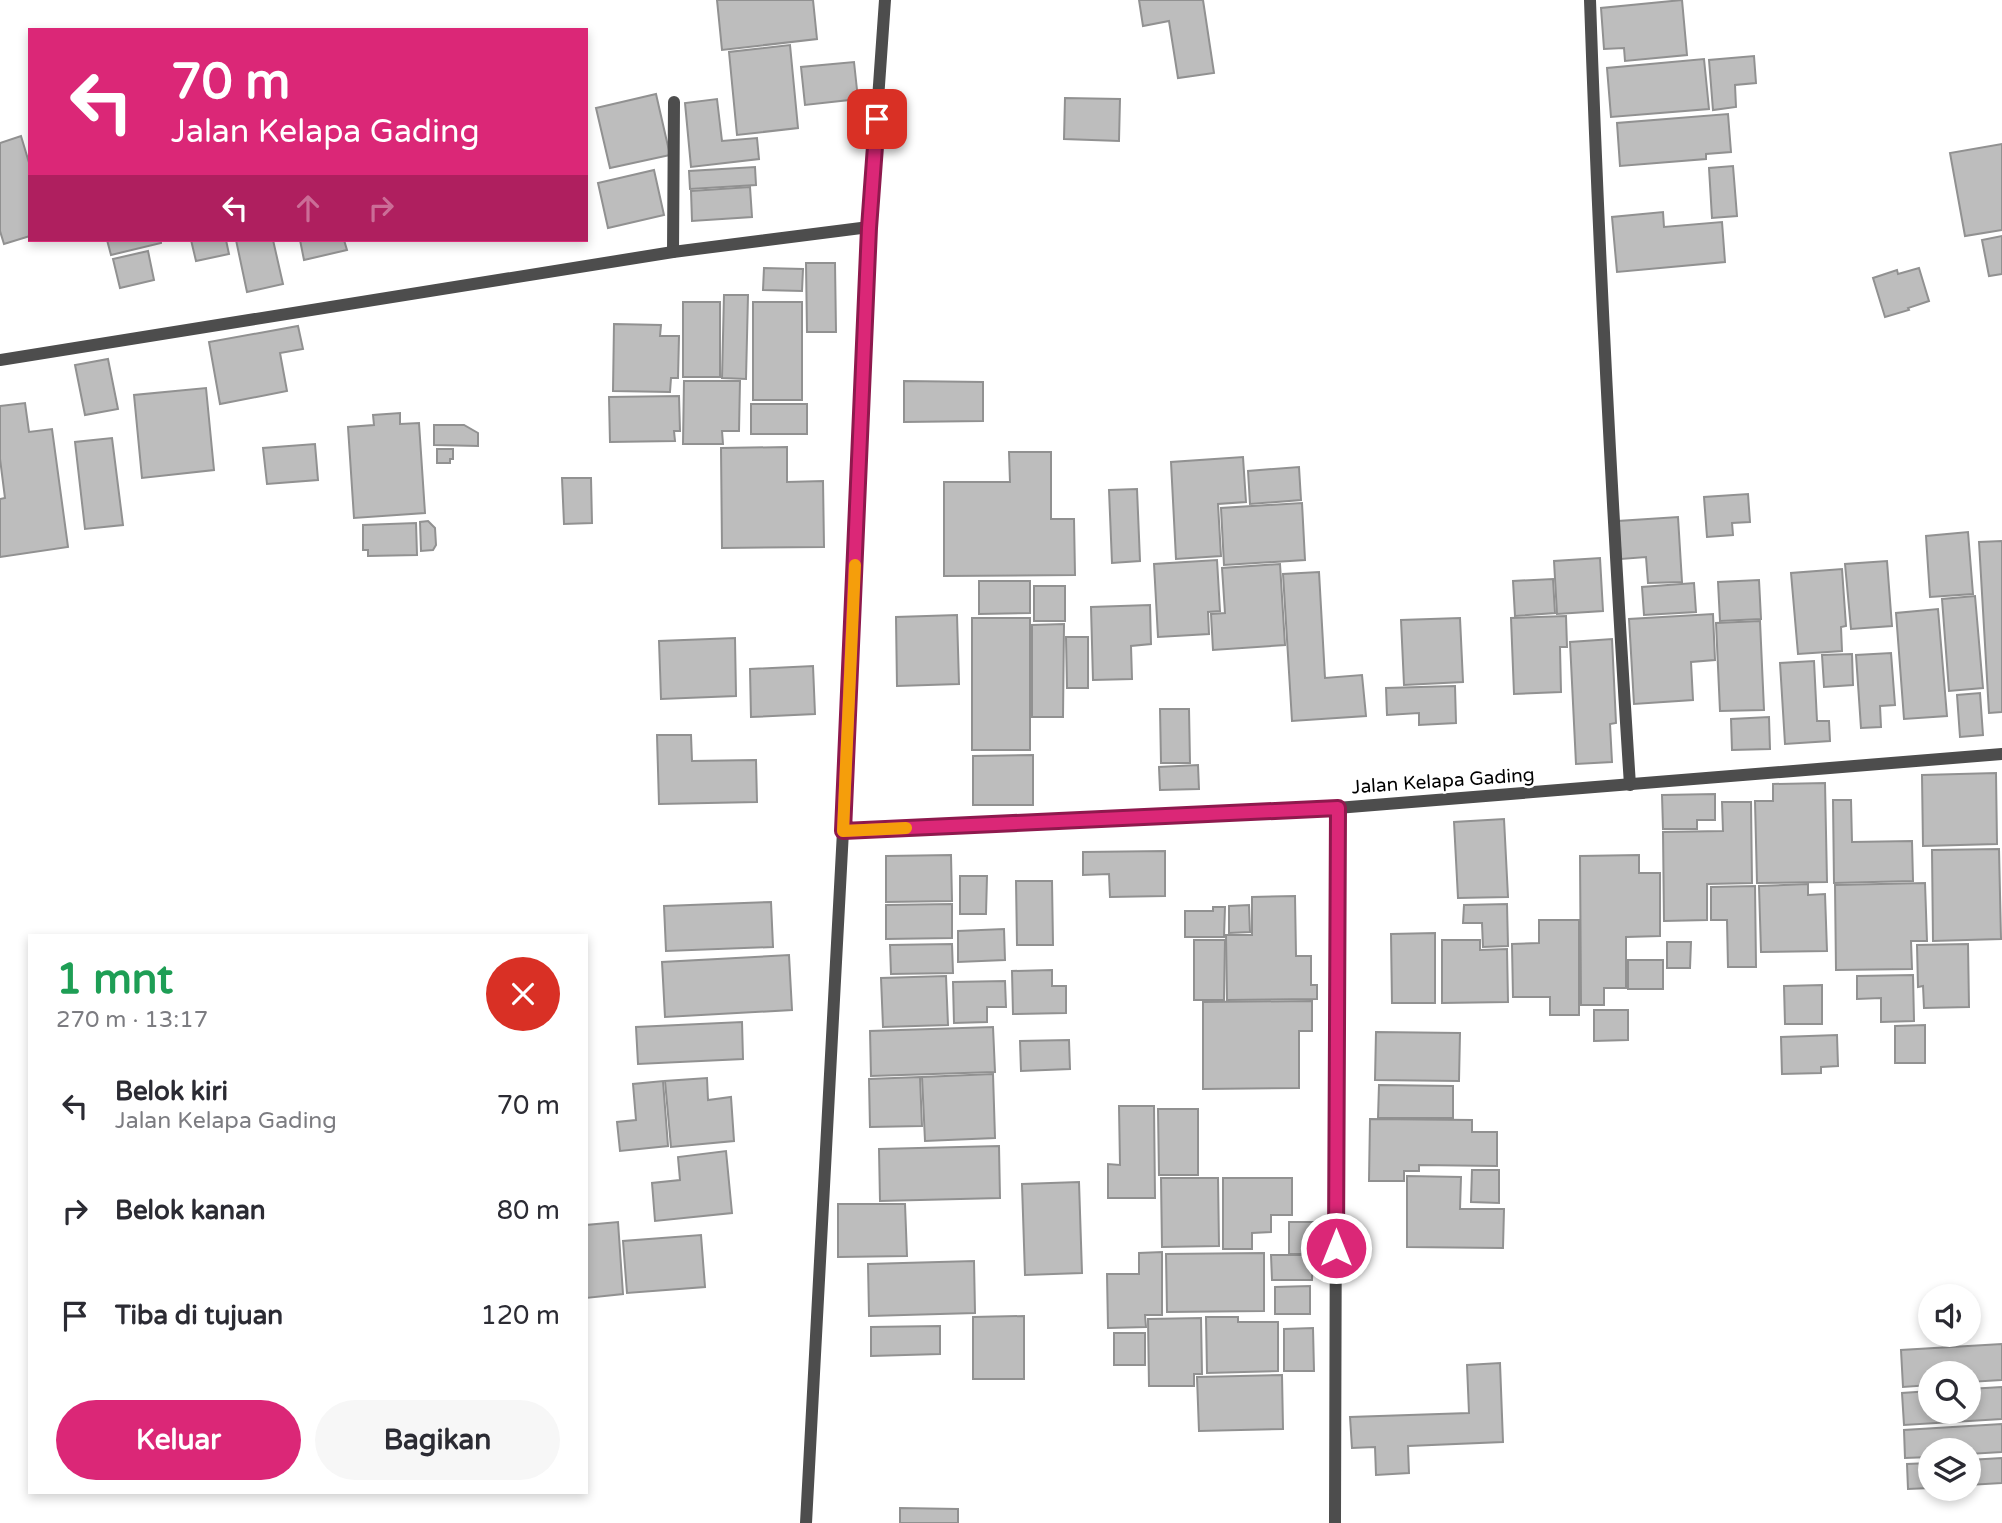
<!DOCTYPE html>
<html lang="id">
<head>
<meta charset="utf-8">
<style>
	:root { --surface:#fff; --page:#f7f7f7; --text:#2b2b33; --muted:#7c7c81; --accent:#db2777 }
	body { margin:0; font-family:"Varela Round",sans-serif; background:var(--page); color:var(--text); height:100vh; display:flex; flex-direction:column; font-size:26px; white-space:nowrap }
	* { box-sizing:border-box; margin:0 }
	p { font-size:23px; color:var(--muted) }
	.icon { flex:none; width:38px; height:38px; fill:none; stroke:currentColor; stroke-width:2; stroke-linecap:round; stroke-linejoin:round }
	.map { position:relative; flex:1; overflow:hidden }
	.sheet { position:absolute; left:28px; top:934px; width:560px; height:560px; display:flex; flex-direction:column; background:var(--surface); border-radius:0px; box-shadow:0 4px 10px #0003 }
	.sheet>* { flex:none }
	.hud { position:absolute; left:28px; top:28px; width:560px; height:214px; border-radius:0px; box-shadow:0 4px 10px #0003; background:#db2777; color:#fff; overflow:hidden }
	.fabs { position:absolute; left:1918px; top:1284px; display:grid; gap:14px }
	.fabs a { display:grid; place-items:center; width:63px; height:63px; border-radius:50%; background:var(--surface); box-shadow:0 4px 10px #0003; font-size:35px }
	.pin { position:absolute; display:grid; place-items:center; width:60px; height:60px; color:#fff; margin:-30px; border-radius:14px; box-shadow:0 4px 10px #0006 }
	.me { position:absolute; width:77px; margin:-38px; rotate:0deg; stroke-linejoin:round; filter:drop-shadow(0 0 5px #0008) }
	.turn { display:flex; align-items:center; gap:24px; height:147px; padding:0 28px; font-size:32px }
	.turn .icon { width:91px; height:91px; stroke-width:2.5 }
	.turn b { display:block; font-size:49px; line-height:60px }
	.lanes { display:flex; align-items:center; height:66px; padding:0 28px; background:#0003; justify-content:center; gap:35px; direction:ltr }
	.lanes .off { opacity:.35 }
	.round { display:grid; place-items:center; flex:none; width:74px; height:74px; border-radius:37px; background:var(--page) }
	.headline { display:flex; align-items:center; justify-content:space-between; height:119px; padding:0 28px }
	h1 { font-size:42px; font-weight:700; line-height:52px; color:#1e9e55 }
	.cta { display:flex; gap:14px; margin-top:auto; padding:14px 28px }
	.cta a { flex:1; height:80px; border-radius:42px; background:var(--accent); color:#fff; font-size:28px; font-weight:700; line-height:80px; text-align:center }
	.cta a+a { background:var(--page); color:var(--text) }
	ul { padding:0; list-style:none }
	li { display:flex; align-items:center; gap:21px; height:105px; padding:0 28px }
	li div { flex:1 }
	li b { display:block; font-size:26px }
	li em { font-style:normal }
	.map>svg:first-child { display:block }
	.building { fill:#bdbdbd; stroke:#919191; stroke-width:2 }
	.lines { fill:none; stroke-linecap:round; stroke-linejoin:round }
	.minor { stroke:#4d4d4d; stroke-width:12 }
	.route-casing { stroke:#8e194d; stroke-width:18 }
	.route { stroke:#db2777; stroke-width:12 }
	.slow { stroke:#f59e0b; stroke-width:12 }
	.labels { text-anchor:middle; stroke-width:5; stroke-linejoin:round; paint-order:stroke }
	.street-label { font-size:19px; fill:#000; stroke:#fff }
</style>
</head>
<body>
<div class="map">
<svg width="2002" height="1523" viewBox="0 0 2002 1523">
	<rect width="100%" height="100%" fill="#fff"/>
	<g class="building">
		<polygon points="717,0 813,0 817,39 722,50"/>
		<polygon points="1139,0 1203,0 1214,73 1178,78 1169,21 1143,26"/>
		<polygon points="1682,0 1687,55 1625,61 1624,48 1604,49 1601,8"/>
		<polygon points="790,45 798,128 737,135 729,52"/>
		<polygon points="1754,56 1756,83 1735,85 1736,107 1713,110 1709,60"/>
		<polygon points="1704,59 1709,109 1611,117 1607,68"/>
		<polygon points="854,62 858,99 805,105 801,67"/>
		<polygon points="656,94 670,155 610,168 596,108"/>
		<polygon points="1065,98 1120,99 1119,141 1064,139"/>
		<polygon points="717,99 722,141 757,138 759,159 691,167 685,103"/>
		<polygon points="1728,114 1731,152 1706,154 1706,159 1620,166 1617,123"/>
		<polygon points="21,136 30,166 30,236 4,244 0,231 0,143"/>
		<polygon points="2002,144 2002,230 1965,236 1950,153"/>
		<polygon points="1733,166 1737,216 1712,218 1709,168"/>
		<polygon points="755,167 756,185 690,189 689,171"/>
		<polygon points="654,170 664,215 608,228 598,183"/>
		<polygon points="750,187 752,217 692,221 691,191"/>
		<polygon points="1663,212 1664,227 1722,222 1725,262 1617,272 1612,217"/>
		<polygon points="2002,236 2002,274 1989,276 1982,240"/>
		<polygon points="107,240 161,240 161,243 111,255"/>
		<polygon points="191,240 226,240 229,254 196,261"/>
		<polygon points="236,240 273,240 283,284 247,292"/>
		<polygon points="300,240 344,240 347,250 304,260"/>
		<polygon points="148,251 154,280 120,288 113,259"/>
		<polygon points="806,263 835,263 836,332 807,332"/>
		<polygon points="764,268 803,269 802,291 763,290"/>
		<polygon points="1919,268 1929,301 1908,308 1909,310 1885,317 1873,278 1897,270 1898,274"/>
		<polygon points="724,295 748,295 746,379 722,378"/>
		<rect x="683" y="302" width="37" height="75"/>
		<rect x="753" y="302" width="49" height="98"/>
		<polygon points="614,324 661,325 660,336 679,336 678,378 671,378 670,392 613,391"/>
		<polygon points="298,326 303,349 280,353 287,391 220,404 209,342"/>
		<polygon points="108,359 118,409 85,415 75,365"/>
		<polygon points="684,381 740,381 739,431 722,431 723,444 683,444"/>
		<polygon points="904,381 983,382 983,421 904,422"/>
		<polygon points="206,388 214,470 142,478 134,395"/>
		<polygon points="679,396 680,431 674,431 675,441 610,442 609,397"/>
		<polygon points="25,403 29,432 52,429 68,547 0,557 0,499 5,498 0,459 0,406"/>
		<rect x="751" y="404" width="56" height="30"/>
		<polygon points="400,413 400,424 419,423 425,513 354,518 348,427 374,425 373,415"/>
		<polygon points="434,425 464,425 478,433 478,446 434,445"/>
		<polygon points="112,438 123,525 85,529 75,442"/>
		<polygon points="315,444 318,480 267,484 263,448"/>
		<polygon points="787,447 787,482 823,481 824,547 722,548 721,448"/>
		<polygon points="437,449 453,449 453,459 450,459 450,463 437,463"/>
		<polygon points="1009,452 1051,452 1051,519 1074,519 1075,575 944,576 944,482 1010,482"/>
		<polygon points="1243,457 1246,502 1218,504 1221,556 1176,559 1171,462"/>
		<polygon points="1299,467 1301,500 1250,504 1248,471"/>
		<polygon points="562,478 591,478 592,523 564,524"/>
		<polygon points="1137,489 1140,561 1112,563 1109,490"/>
		<polygon points="1748,494 1750,522 1732,523 1733,535 1707,537 1704,497"/>
		<polygon points="1302,503 1305,560 1224,565 1221,508"/>
		<polygon points="1678,517 1682,582 1648,583 1646,557 1621,559 1618,521"/>
		<polygon points="428,521 435,528 436,545 433,550 421,551 420,522"/>
		<polygon points="416,523 417,555 368,556 368,550 363,550 363,525"/>
		<polygon points="1968,532 1973,594 1930,597 1926,536"/>
		<polygon points="2002,541 2002,712 1989,713 1979,542"/>
		<polygon points="1600,558 1603,611 1557,614 1554,561"/>
		<polygon points="1217,560 1220,611 1208,612 1209,634 1158,637 1154,564"/>
		<polygon points="1887,561 1892,626 1851,629 1845,564"/>
		<polygon points="1280,564 1285,645 1213,650 1211,614 1225,613 1222,568"/>
		<polygon points="1842,569 1846,626 1841,627 1842,651 1798,654 1791,573"/>
		<polygon points="1319,572 1325,678 1362,675 1366,716 1292,721 1283,574"/>
		<polygon points="1553,579 1555,613 1515,616 1513,581"/>
		<polygon points="1759,580 1761,619 1720,621 1718,582"/>
		<polygon points="979,581 1030,581 1030,613 979,614"/>
		<polygon points="1694,583 1696,612 1644,615 1642,587"/>
		<rect x="1034" y="586" width="31" height="35"/>
		<polygon points="1975,596 1983,688 1949,691 1942,599"/>
		<polygon points="1150,605 1151,644 1131,646 1132,679 1093,680 1091,607"/>
		<polygon points="1938,609 1947,716 1904,719 1896,613"/>
		<polygon points="1713,614 1715,660 1691,662 1693,700 1634,704 1629,619"/>
		<polygon points="957,615 959,684 897,686 896,617"/>
		<polygon points="1566,616 1567,647 1560,647 1561,692 1514,694 1511,618"/>
		<rect x="972" y="618" width="58" height="132"/>
		<polygon points="1460,618 1463,682 1404,685 1401,620"/>
		<polygon points="1760,621 1764,710 1720,711 1716,623"/>
		<polygon points="1064,624 1063,717 1032,717 1032,625"/>
		<polygon points="1066,637 1088,637 1088,688 1067,688"/>
		<polygon points="735,638 736,696 661,699 659,641"/>
		<polygon points="1612,639 1616,723 1610,724 1612,762 1576,764 1570,642"/>
		<polygon points="1891,653 1895,705 1880,706 1881,727 1861,728 1856,655"/>
		<polygon points="1852,654 1853,685 1824,687 1822,655"/>
		<polygon points="1814,661 1817,721 1829,721 1830,741 1785,744 1780,663"/>
		<polygon points="813,666 815,714 751,717 750,669"/>
		<polygon points="1455,686 1456,723 1419,725 1419,713 1387,715 1386,688"/>
		<polygon points="1980,693 1983,735 1960,737 1957,695"/>
		<polygon points="1160,709 1189,709 1190,763 1161,763"/>
		<polygon points="1769,717 1770,749 1732,750 1731,719"/>
		<polygon points="657,735 691,735 692,761 756,760 757,802 659,804"/>
		<polygon points="1033,755 1033,805 973,805 973,756"/>
		<polygon points="1198,765 1199,789 1160,790 1159,767"/>
		<polygon points="1996,773 1997,844 1923,846 1922,775"/>
		<polygon points="1825,783 1827,882 1757,883 1755,801 1773,801 1773,784"/>
		<polygon points="1715,794 1715,820 1697,820 1697,829 1663,829 1662,795"/>
		<polygon points="1833,800 1851,800 1852,842 1912,841 1913,881 1834,883"/>
		<polygon points="1722,802 1751,802 1752,883 1707,884 1707,920 1664,921 1663,832 1723,831"/>
		<polygon points="1504,819 1508,897 1458,898 1454,822"/>
		<polygon points="1999,849 2001,939 1933,941 1932,850"/>
		<polygon points="1165,851 1165,896 1110,897 1109,874 1083,875 1083,852"/>
		<polygon points="951,855 952,901 886,902 886,856"/>
		<polygon points="1639,855 1639,873 1660,873 1660,936 1626,937 1626,988 1604,988 1604,1005 1581,1005 1580,856"/>
		<polygon points="960,876 987,876 986,914 960,914"/>
		<polygon points="1016,881 1052,881 1053,945 1017,945"/>
		<polygon points="1925,883 1927,941 1911,941 1912,969 1836,970 1835,885"/>
		<polygon points="1808,884 1808,895 1825,894 1827,951 1761,952 1759,886"/>
		<polygon points="1755,886 1756,967 1728,967 1727,920 1711,920 1711,887"/>
		<polygon points="1295,896 1296,956 1311,956 1311,985 1317,985 1317,999 1227,1000 1226,935 1252,935 1252,897"/>
		<polygon points="771,902 773,947 666,951 664,906"/>
		<polygon points="952,904 952,938 886,939 886,905"/>
		<polygon points="1507,904 1508,946 1483,947 1482,923 1463,923 1464,905"/>
		<polygon points="1249,905 1250,932 1229,933 1229,906"/>
		<polygon points="1213,907 1225,907 1224,937 1185,937 1185,911 1213,911"/>
		<polygon points="1539,920 1579,920 1579,1015 1550,1015 1550,997 1513,997 1512,944 1539,943"/>
		<polygon points="1004,929 1005,960 958,962 958,931"/>
		<polygon points="1435,933 1435,1003 1392,1003 1391,934"/>
		<polygon points="1194,940 1225,940 1224,1000 1194,1000"/>
		<polygon points="1442,940 1480,940 1480,950 1507,949 1508,1002 1442,1003"/>
		<polygon points="1667,942 1691,942 1690,968 1667,968"/>
		<polygon points="952,944 953,973 891,974 890,945"/>
		<polygon points="1968,944 1969,1007 1924,1008 1923,986 1918,987 1917,945"/>
		<polygon points="789,955 792,1010 665,1017 662,962"/>
		<rect x="1628" y="960" width="35" height="29"/>
		<polygon points="1052,970 1052,986 1066,986 1066,1013 1013,1014 1012,971"/>
		<polygon points="1913,975 1914,1021 1881,1022 1881,998 1857,999 1857,976"/>
		<polygon points="946,976 948,1025 883,1027 881,978"/>
		<polygon points="1005,981 1006,1007 987,1007 987,1022 954,1023 953,982"/>
		<polygon points="1822,985 1822,1024 1785,1024 1784,986"/>
		<polygon points="1312,1001 1312,1031 1299,1031 1299,1088 1203,1089 1203,1002"/>
		<polygon points="1594,1010 1628,1010 1628,1040 1594,1041"/>
		<polygon points="742,1022 743,1059 638,1064 636,1027"/>
		<polygon points="1925,1025 1925,1063 1895,1063 1895,1026"/>
		<polygon points="993,1027 995,1072 871,1076 870,1031"/>
		<polygon points="1376,1032 1460,1033 1459,1081 1375,1080"/>
		<polygon points="1837,1035 1838,1066 1821,1067 1821,1073 1782,1074 1781,1037"/>
		<polygon points="1069,1040 1070,1069 1021,1071 1020,1041"/>
		<polygon points="993,1074 995,1138 925,1141 922,1077"/>
		<polygon points="920,1077 922,1126 870,1127 869,1079"/>
		<polygon points="707,1078 708,1100 731,1097 734,1141 671,1147 665,1081"/>
		<polygon points="663,1081 668,1146 620,1151 617,1122 636,1120 633,1084"/>
		<polygon points="1379,1085 1453,1086 1453,1118 1378,1118"/>
		<polygon points="1119,1106 1154,1106 1155,1198 1108,1198 1108,1164 1120,1165"/>
		<polygon points="1158,1109 1198,1109 1198,1175 1159,1175"/>
		<polygon points="1370,1119 1472,1120 1472,1132 1497,1132 1497,1166 1419,1165 1419,1171 1404,1171 1404,1181 1369,1181"/>
		<polygon points="999,1146 1000,1198 880,1201 879,1149"/>
		<polygon points="726,1151 732,1213 655,1221 652,1183 680,1180 678,1157"/>
		<polygon points="1472,1170 1499,1170 1499,1203 1471,1202"/>
		<polygon points="1407,1176 1461,1177 1460,1209 1504,1209 1503,1248 1407,1247"/>
		<polygon points="1161,1178 1218,1178 1219,1246 1162,1247"/>
		<polygon points="1223,1178 1292,1178 1292,1215 1271,1215 1271,1232 1252,1233 1252,1249 1223,1249"/>
		<polygon points="1079,1182 1082,1273 1025,1275 1022,1184"/>
		<polygon points="838,1204 905,1204 907,1256 838,1257"/>
		<polygon points="618,1222 623,1294 586,1298 586,1225"/>
		<rect x="1289" y="1222" width="32" height="32"/>
		<polygon points="701,1235 705,1287 627,1293 623,1241"/>
		<polygon points="1162,1252 1162,1315 1145,1315 1146,1327 1108,1328 1107,1274 1139,1274 1139,1253"/>
		<polygon points="1264,1253 1264,1311 1167,1312 1166,1254"/>
		<polygon points="1271,1255 1313,1255 1312,1280 1272,1280"/>
		<polygon points="974,1261 975,1313 869,1316 868,1264"/>
		<polygon points="1310,1286 1310,1314 1275,1314 1275,1287"/>
		<polygon points="1024,1316 1024,1379 973,1379 973,1317"/>
		<polygon points="1206,1317 1238,1317 1238,1322 1278,1322 1278,1371 1207,1373"/>
		<polygon points="1201,1318 1202,1374 1194,1374 1194,1386 1149,1386 1148,1319"/>
		<polygon points="940,1326 940,1354 871,1356 871,1327"/>
		<polygon points="1313,1328 1314,1371 1284,1371 1284,1329"/>
		<rect x="1114" y="1333" width="31" height="32"/>
		<polygon points="2002,1344 2002,1380 1969,1382 1969,1374 1930,1374 1930,1385 1903,1387 1901,1350"/>
		<polygon points="1500,1363 1503,1442 1408,1446 1409,1473 1376,1475 1375,1447 1352,1448 1350,1417 1469,1413 1467,1365"/>
		<polygon points="1282,1375 1283,1429 1199,1431 1197,1377"/>
		<polygon points="2002,1387 2002,1419 1904,1425 1902,1393 1930,1391 1930,1412 1969,1412 1969,1389"/>
		<polygon points="2002,1424 2002,1452 1969,1454 1969,1451 1930,1451 1930,1457 1905,1458 1904,1430"/>
		<polygon points="2002,1458 2002,1483 1969,1485 1969,1460"/>
		<polygon points="1930,1463 1930,1488 1908,1489 1907,1464"/>
		<polygon points="900,1508 958,1509 958,1523 900,1523"/>
	</g>
	<g class="lines">
		<g class="minor">
			<path d="M1590 0C1599 262 1613 524 1630 785"/>
			<polyline points="673,252 674,102"/>
			<polyline points="0,360 673,252 869,227"/>
			<polyline points="843,831 1337,808 2002,754"/>
			<polyline points="806,1523 843,831 869,227 885,0"/>
			<polyline points="1335,1523 1337,808"/>
		</g>
	</g>
	<g class="lines">
		<g class="route-casing">
			<polyline id="route" points="877,119 869,228 843,831 1338,808 1336,1248"/>
		</g>
		<use href="#route" class="route"/>
		<polyline class="slow" points="855,565 843,831 906,828"/>
	</g>
	<g class="labels">
		<g class="street-label">
			<text transform="translate(1443 780) rotate(-4)" y="7">Jalan Kelapa Gading</text>
		</g>
	</g>
</svg>
<div class="fabs">
<a><svg class="icon" aria-label="sound" viewBox="0 0 24 24"><path d="M4 9h4l5-4v14l-5-4H4zM17 9q2 3 0 6"/></svg></a>
<a><svg class="icon" aria-label="search" viewBox="0 0 24 24"><circle cx="10" cy="10" r="6"/><path d="M15 15l6 6"/></svg></a>
<a><svg class="icon" aria-label="layers" viewBox="0 0 24 24"><path d="M12 4l9 5-9 5-9-5zM3 14l9 5 9-5"/></svg></a>
</div>
<div class="pin" style="left:877px;top:119px;background:#d93025"><svg class="icon" aria-label="arrive" viewBox="0 0 24 24"><path d="M6 21V4h12l-3 4 3 4H6"/></svg></div>
<svg class="me" style="left:1336px;top:1248px" viewBox="-20 -20 40 40"><circle r="17" fill="#db2777" stroke="#fff" stroke-width="3"/><path d="M0-11L8 9 0 5-8 9z" fill="#fff"/></svg>
<div class="hud">
<div class="turn"><svg class="icon" aria-label="left" viewBox="0 0 24 24"><path d="M17 20v-9H6M10 6l-5 5 5 5"/></svg><div><b>70 m</b>Jalan Kelapa Gading</div></div>
<div class="lanes"><svg class="icon" aria-label="left" viewBox="0 0 24 24"><path d="M17 20v-9H6M10 6l-5 5 5 5"/></svg><svg class="icon off" aria-label="ahead" viewBox="0 0 24 24"><path d="M12 20V5M6 11l6-6 6 6"/></svg><svg class="icon off" aria-label="right" viewBox="0 0 24 24"><path d="M7 20v-9h11M14 6l5 5-5 5"/></svg></div>
</div>
<section class="sheet">
<div class="headline"><div><h1>1 mnt</h1><p>270 m · 13:17</p></div><a class="round" style="background:#d93025;color:#fff"><svg class="icon" aria-label="close" viewBox="0 0 24 24"><path d="M6 6l12 12M18 6L6 18"/></svg></a></div>
<ul>
<li><svg class="icon" aria-label="left" viewBox="0 0 24 24"><path d="M17 20v-9H6M10 6l-5 5 5 5"/></svg><div><b>Belok kiri</b><p>Jalan Kelapa Gading</p></div><em>70 m</em></li>
<li><svg class="icon" aria-label="right" viewBox="0 0 24 24"><path d="M7 20v-9h11M14 6l5 5-5 5"/></svg><div><b>Belok kanan</b></div><em>80 m</em></li>
<li><svg class="icon" aria-label="arrive" viewBox="0 0 24 24"><path d="M6 21V4h12l-3 4 3 4H6"/></svg><div><b>Tiba di tujuan</b></div><em>120 m</em></li>
</ul>
<div class="cta"><a>Keluar</a><a>Bagikan</a></div>
</section>
</div>
</body>
</html>
